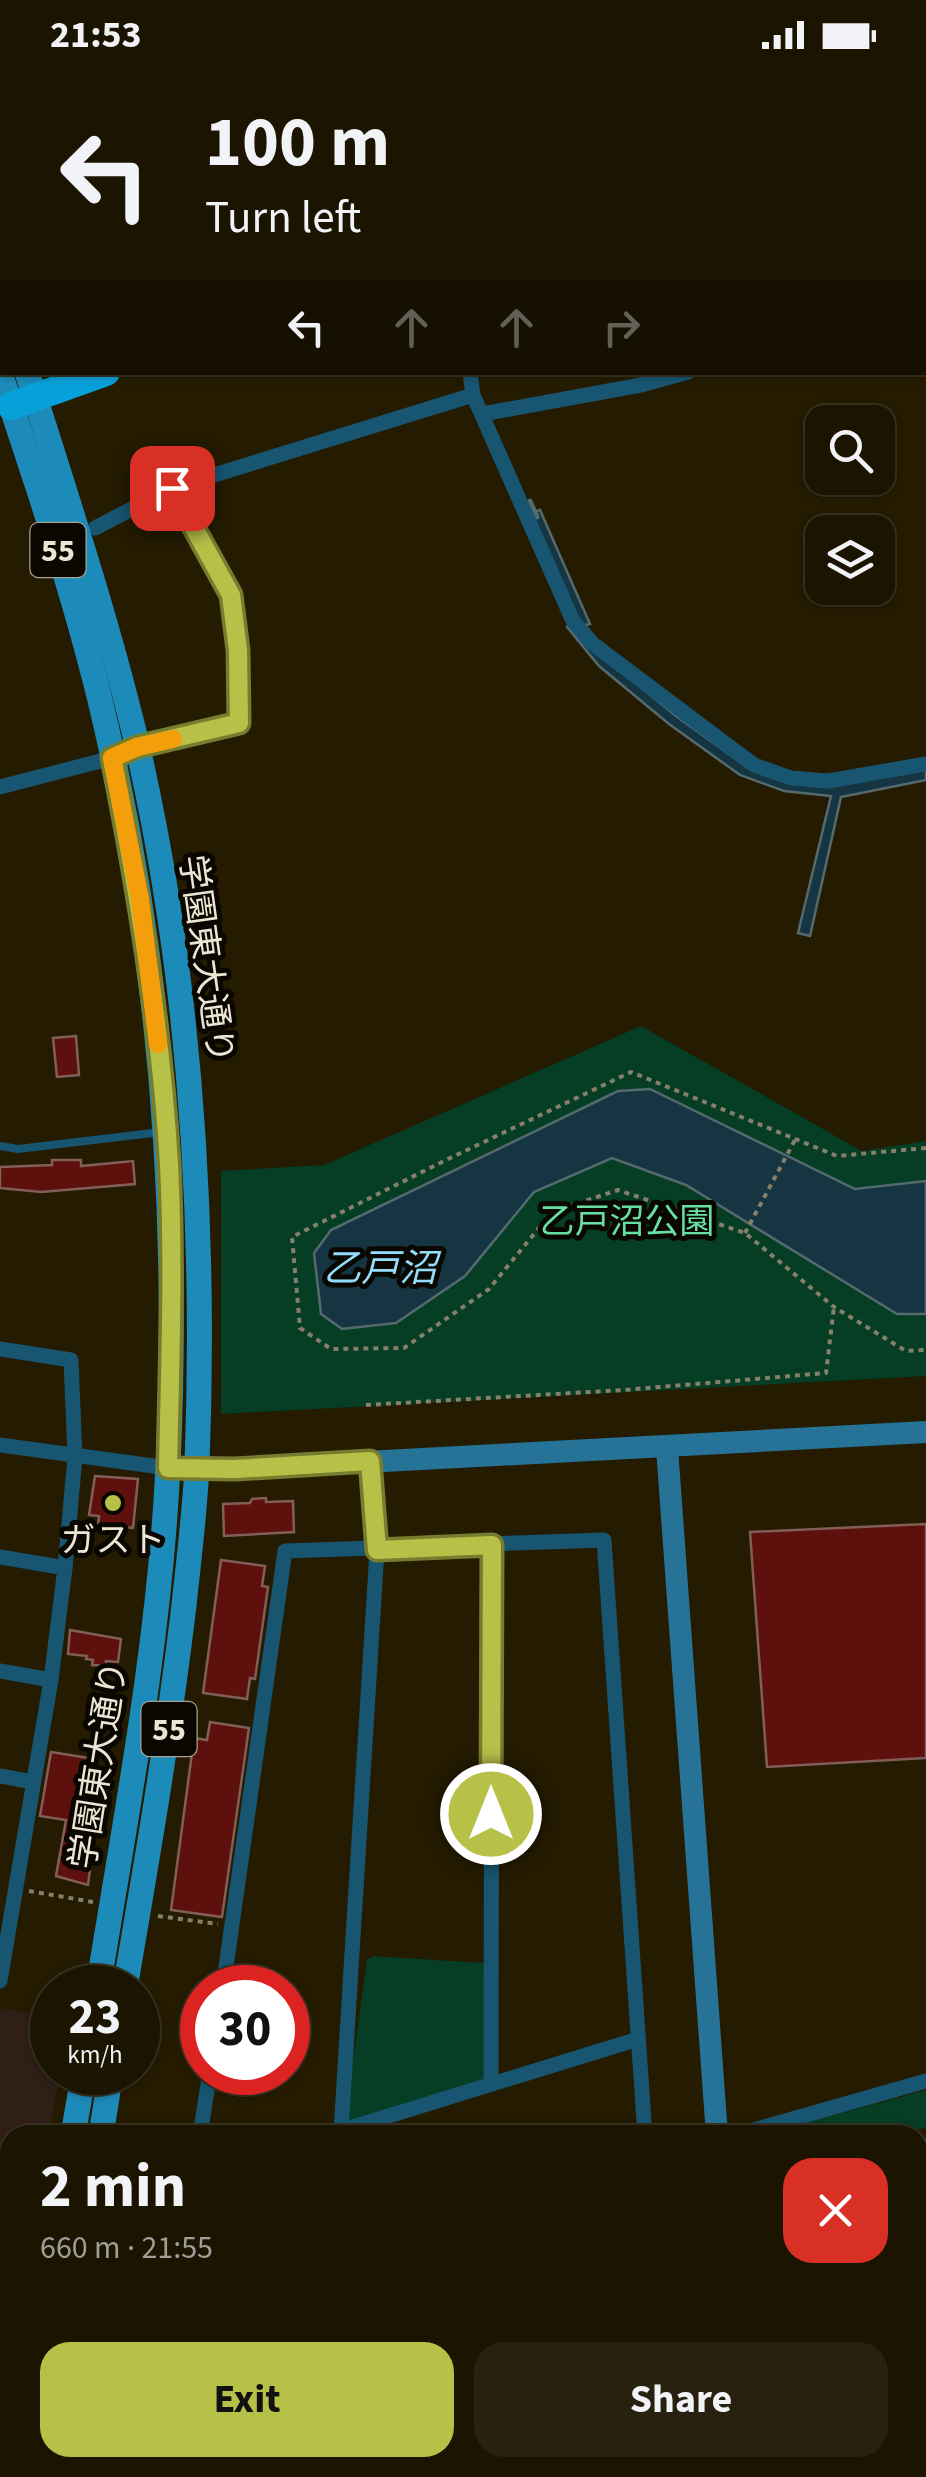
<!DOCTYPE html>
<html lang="en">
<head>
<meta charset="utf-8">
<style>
	:root { --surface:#1b1400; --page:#28210f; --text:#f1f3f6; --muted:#a09e99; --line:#393322; --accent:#b7c148 }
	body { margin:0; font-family:"Source Sans 3","Noto Sans JP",sans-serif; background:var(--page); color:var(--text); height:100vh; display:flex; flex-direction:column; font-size:38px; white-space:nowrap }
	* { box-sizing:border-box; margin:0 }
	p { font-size:32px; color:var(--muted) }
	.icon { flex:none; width:55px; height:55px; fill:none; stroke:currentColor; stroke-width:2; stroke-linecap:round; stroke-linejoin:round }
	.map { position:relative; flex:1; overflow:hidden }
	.details { position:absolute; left:0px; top:2055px; width:928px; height:352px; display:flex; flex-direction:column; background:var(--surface); border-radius:30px 30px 0 0; box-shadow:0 2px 8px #0004,0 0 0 2px var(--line) }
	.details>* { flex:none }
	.top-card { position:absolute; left:0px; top:0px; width:928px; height:305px; box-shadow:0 2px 8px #0004,0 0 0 2px var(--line); background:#1b1400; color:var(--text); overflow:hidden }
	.tools { position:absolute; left:805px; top:335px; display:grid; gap:20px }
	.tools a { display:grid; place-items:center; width:90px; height:90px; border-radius:20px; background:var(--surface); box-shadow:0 2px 8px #0004,0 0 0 2px var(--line); font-size:50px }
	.speed { position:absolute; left:30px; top:1895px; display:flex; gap:20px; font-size:50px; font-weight:700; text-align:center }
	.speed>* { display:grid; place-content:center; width:130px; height:130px; border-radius:50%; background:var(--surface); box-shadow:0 2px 8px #0004,0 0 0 2px var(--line); line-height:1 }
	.speed small { font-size:25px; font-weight:400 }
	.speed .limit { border:15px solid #d22; background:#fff; color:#111 }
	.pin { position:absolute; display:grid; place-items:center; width:85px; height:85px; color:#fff; margin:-42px; border-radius:20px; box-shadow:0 5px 15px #0006 }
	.me { position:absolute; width:110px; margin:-55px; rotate:0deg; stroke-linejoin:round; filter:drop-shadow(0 0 8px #0008) }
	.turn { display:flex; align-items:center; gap:35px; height:210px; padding:0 40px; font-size:45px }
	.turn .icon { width:130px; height:130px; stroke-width:2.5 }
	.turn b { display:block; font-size:70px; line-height:85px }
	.lanes { display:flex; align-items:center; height:95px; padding:0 40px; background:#0003; justify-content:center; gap:50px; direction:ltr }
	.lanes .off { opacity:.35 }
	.round { display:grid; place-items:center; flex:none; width:105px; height:105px; border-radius:30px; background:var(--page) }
	.summary { display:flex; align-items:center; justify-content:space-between; height:170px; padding:0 40px }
	h1 { font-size:60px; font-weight:700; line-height:75px }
	.button { display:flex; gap:20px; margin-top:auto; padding:20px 40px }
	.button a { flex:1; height:115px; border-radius:30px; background:var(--accent); color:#111; font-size:40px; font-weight:700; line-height:115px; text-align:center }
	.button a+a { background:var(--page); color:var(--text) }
	.status { display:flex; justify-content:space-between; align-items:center; height:70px; padding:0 50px; background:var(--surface); direction:ltr }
	.status svg { height:28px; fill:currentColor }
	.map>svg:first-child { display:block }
	.education { fill:#2f1f16 }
	.green { fill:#053d25 }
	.water { fill:#153542; stroke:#556a6e; stroke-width:2.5 }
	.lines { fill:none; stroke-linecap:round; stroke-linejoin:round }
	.stream { stroke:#556a6e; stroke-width:5 }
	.building { fill:#5e110c; stroke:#815e58; stroke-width:2.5 }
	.path { stroke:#867f69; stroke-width:4; stroke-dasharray:5 5; stroke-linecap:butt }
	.lane { stroke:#175571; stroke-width:8 }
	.street { stroke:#175571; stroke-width:15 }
	.secondary { stroke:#267397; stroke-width:22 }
	.primary { stroke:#1d8bba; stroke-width:25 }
	.highway { stroke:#08a0d9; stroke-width:28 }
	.highway-bridge { stroke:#08a0d9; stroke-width:28 }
	.route-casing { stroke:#777d2f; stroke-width:25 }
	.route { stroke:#b7c148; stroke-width:18 }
	.slow { stroke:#f59e0b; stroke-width:18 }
	.poi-dot { fill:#b7c148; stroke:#0a0600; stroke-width:4 }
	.labels { text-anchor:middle; stroke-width:10; stroke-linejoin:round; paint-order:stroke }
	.shield { fill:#0a0600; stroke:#a8a294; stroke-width:2.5 }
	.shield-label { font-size:32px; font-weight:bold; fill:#ebe5d4 }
	.street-label { font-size:35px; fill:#ebe5d4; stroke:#0a0600 }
	.park-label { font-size:35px; fill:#67dfa2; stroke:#0a0600 }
	.poi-label { font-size:35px; fill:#ebe5d4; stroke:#0a0600 }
	.water-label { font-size:38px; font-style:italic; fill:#93ddfb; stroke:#0a0600 }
</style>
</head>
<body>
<div class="status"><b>21:53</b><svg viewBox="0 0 49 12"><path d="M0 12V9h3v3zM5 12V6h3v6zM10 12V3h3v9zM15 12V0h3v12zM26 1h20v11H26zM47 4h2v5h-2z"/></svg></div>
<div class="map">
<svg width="926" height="2407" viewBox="0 0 926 2407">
	<rect width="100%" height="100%" fill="#241b00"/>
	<polygon class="education" points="0,1938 52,1947 52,2002 60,2003 49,2065 10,2065 10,2282 0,2285"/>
	<g class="green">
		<polygon points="641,956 862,1081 926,1071 926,1306 221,1344 221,1101 324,1095"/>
		<polygon points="373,1886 484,1893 486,2011 344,2056 367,1890"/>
		<polygon points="926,2020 926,2057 900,2065 763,2065"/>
		<polygon points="134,2398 250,2398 223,2407 107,2407"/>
	</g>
	<g class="water">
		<polygon points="540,440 590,554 568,558 676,646 744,695 786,710 926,698 926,710 841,727 810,866 798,863 831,726 784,721 740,705 669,654 599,596 567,557 578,549 529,443"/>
		<polygon points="650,1019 855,1119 926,1111 926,1244 897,1244 686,1115 612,1088 534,1122 465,1206 396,1253 342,1259 321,1244 314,1183 331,1160 618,1021"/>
	</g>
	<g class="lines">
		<polyline class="stream" points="530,431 537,447"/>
	</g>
	<g class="building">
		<polygon points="76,966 79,1005 57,1007 53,968"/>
		<polygon points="52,1090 81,1090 81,1096 133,1091 135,1114 41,1122 0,1118 0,1097 52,1095"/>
		<polygon points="95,1406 138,1409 133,1458 98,1455 99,1446 89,1445"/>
		<polygon points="266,1428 266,1432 293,1431 294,1462 224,1466 223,1434 250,1433 252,1429"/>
		<polygon points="926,1454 926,1688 767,1697 750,1462"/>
		<polygon points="221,1490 265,1496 262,1516 268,1517 255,1609 250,1608 247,1629 203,1623"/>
		<polygon points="70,1560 121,1569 118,1592 106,1591 106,1596 92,1595 93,1590 86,1589 87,1586 68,1584"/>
		<polygon points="210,1652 249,1658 222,1847 171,1840 194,1668 207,1670"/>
		<polygon points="51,1682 89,1688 87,1702 102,1704 88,1815 56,1806 66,1750 40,1746"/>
	</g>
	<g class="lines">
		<g class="path">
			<polyline points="926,1078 837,1086 631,1002 446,1090 292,1167 300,1258 331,1279 404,1278 489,1219 552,1142 618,1120 745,1163 834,1237 906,1281 926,1280"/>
			<polyline points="745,1163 795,1070"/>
			<polyline points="366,1335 624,1320 826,1303 834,1237"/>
			<polyline points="29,1821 93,1832"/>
			<polyline points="158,1846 218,1854"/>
		</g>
		<polyline class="lane" points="0,1076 18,1079 161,1062"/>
		<g class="street">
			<polyline points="583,2 587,0"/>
			<polyline points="925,136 926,136"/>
			<polyline points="925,276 926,276"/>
			<polyline points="470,302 473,325 573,551 593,574 754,695 791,708 828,711 926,694"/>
			<polyline points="482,344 641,315 688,302"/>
			<polyline points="95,458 172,418 473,325"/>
			<polyline points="0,717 112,688 137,677 239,653 238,581 231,525 172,418"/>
			<polyline points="0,1279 71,1290 75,1387 65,1498 51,1610 0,1911"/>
			<polyline points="0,1375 168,1398"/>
			<polyline points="0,1487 65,1498"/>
			<polyline points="0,1601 51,1610"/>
			<polyline points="0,1706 33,1712"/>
			<polyline points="223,1918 285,1481 604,1470 645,2065"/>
			<polyline points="491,2014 492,1475"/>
			<polyline points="341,2061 377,1480 370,1391"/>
			<polyline points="200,2065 210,2002"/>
			<polyline points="327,2065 638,1969"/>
			<polyline points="736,2065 926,2011"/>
			<polyline points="918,2198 926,2196"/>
			<polyline points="0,2298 10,2294"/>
		</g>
		<g class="secondary">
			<polyline points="667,1378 717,2065"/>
			<polyline points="168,1398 235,1399 926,1362"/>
			<polyline points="592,2398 595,2407"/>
			<polyline points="814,2398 817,2407"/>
			<polyline points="277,2407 304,2398"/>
		</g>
		<g class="primary">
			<polyline points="0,220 2,228"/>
			<path d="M27 302C66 426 107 548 137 674 191 909 206 1154 197 1395 195 1441 189 1488 184 1535 169 1663 147 1790 125 1918"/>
			<path d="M0 303C36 410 72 517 99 626 160 878 180 1137 168 1395 160 1571 126 1744 98 1918"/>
			<polyline points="73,2065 84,2002"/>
			<polyline points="101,2065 111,2002"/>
		</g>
		<g class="highway">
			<polyline points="925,177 926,178"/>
			<polyline points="11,336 106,302"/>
			<polyline points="918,2085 926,2082"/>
			<polyline points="918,2126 926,2123"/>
			<polyline points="0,2373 10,2370"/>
		</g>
		<polyline class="highway-bridge" points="26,2407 54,2398"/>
	</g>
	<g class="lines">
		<g class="route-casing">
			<path id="route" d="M172 418 231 525 238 580 239 653 137 677 112 688C139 822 161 957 169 1094 174 1196 170 1297 168 1398L235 1399 370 1391 377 1480 492 1475 491 1744"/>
		</g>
		<use href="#route" class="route"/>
		<polyline class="slow" points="158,974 140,829 112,688 137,677 173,669"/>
	</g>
	<circle class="poi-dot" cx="113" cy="1433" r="10"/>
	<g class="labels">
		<g class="shield">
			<rect x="30.5" y="453" width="55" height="54" rx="8"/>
			<rect x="141.5" y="1632" width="55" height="54" rx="8"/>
		</g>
		<g class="shield-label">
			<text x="58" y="491">55</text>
			<text x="169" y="1670">55</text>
		</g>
		<g class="street-label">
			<text transform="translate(207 889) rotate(82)" y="12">学園東大通り</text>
			<text transform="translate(98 1695) rotate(-81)" y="12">学園東大通り</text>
		</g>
		<g class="park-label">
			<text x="627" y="1163">乙戸沼公園</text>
		</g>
		<g class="poi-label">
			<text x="113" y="1482">ガスト</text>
		</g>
		<g class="water-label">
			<text x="380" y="1211">乙戸沼</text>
		</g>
	</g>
</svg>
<div class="tools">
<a><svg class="icon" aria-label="search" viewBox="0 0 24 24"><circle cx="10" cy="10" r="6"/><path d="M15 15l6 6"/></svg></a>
<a><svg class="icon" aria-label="layers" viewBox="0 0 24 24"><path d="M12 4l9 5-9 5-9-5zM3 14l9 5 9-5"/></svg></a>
</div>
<div class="speed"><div>23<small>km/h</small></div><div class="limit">30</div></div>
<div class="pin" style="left:172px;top:418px;background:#d93025"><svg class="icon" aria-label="arrive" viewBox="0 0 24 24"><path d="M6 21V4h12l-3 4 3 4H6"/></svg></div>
<svg class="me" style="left:491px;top:1744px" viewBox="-20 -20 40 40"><circle r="17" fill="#b7c148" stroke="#fff" stroke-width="3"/><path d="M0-11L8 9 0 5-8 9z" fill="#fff"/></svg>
<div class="top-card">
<div class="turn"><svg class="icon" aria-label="left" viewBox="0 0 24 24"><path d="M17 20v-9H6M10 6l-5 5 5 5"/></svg><div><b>100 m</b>Turn left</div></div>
<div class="lanes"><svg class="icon" aria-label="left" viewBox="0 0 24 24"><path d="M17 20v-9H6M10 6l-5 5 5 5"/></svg><svg class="icon off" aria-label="ahead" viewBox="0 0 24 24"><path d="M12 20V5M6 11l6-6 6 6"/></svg><svg class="icon off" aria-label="ahead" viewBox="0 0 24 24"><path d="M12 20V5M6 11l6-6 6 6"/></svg><svg class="icon off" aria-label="right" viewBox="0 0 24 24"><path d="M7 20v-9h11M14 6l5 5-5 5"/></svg></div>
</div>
<section class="details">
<div class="summary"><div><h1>2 min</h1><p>660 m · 21:55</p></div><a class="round" style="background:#d93025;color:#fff"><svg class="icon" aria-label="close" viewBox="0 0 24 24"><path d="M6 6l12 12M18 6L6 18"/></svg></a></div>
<div class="button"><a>Exit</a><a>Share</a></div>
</section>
</div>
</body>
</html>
